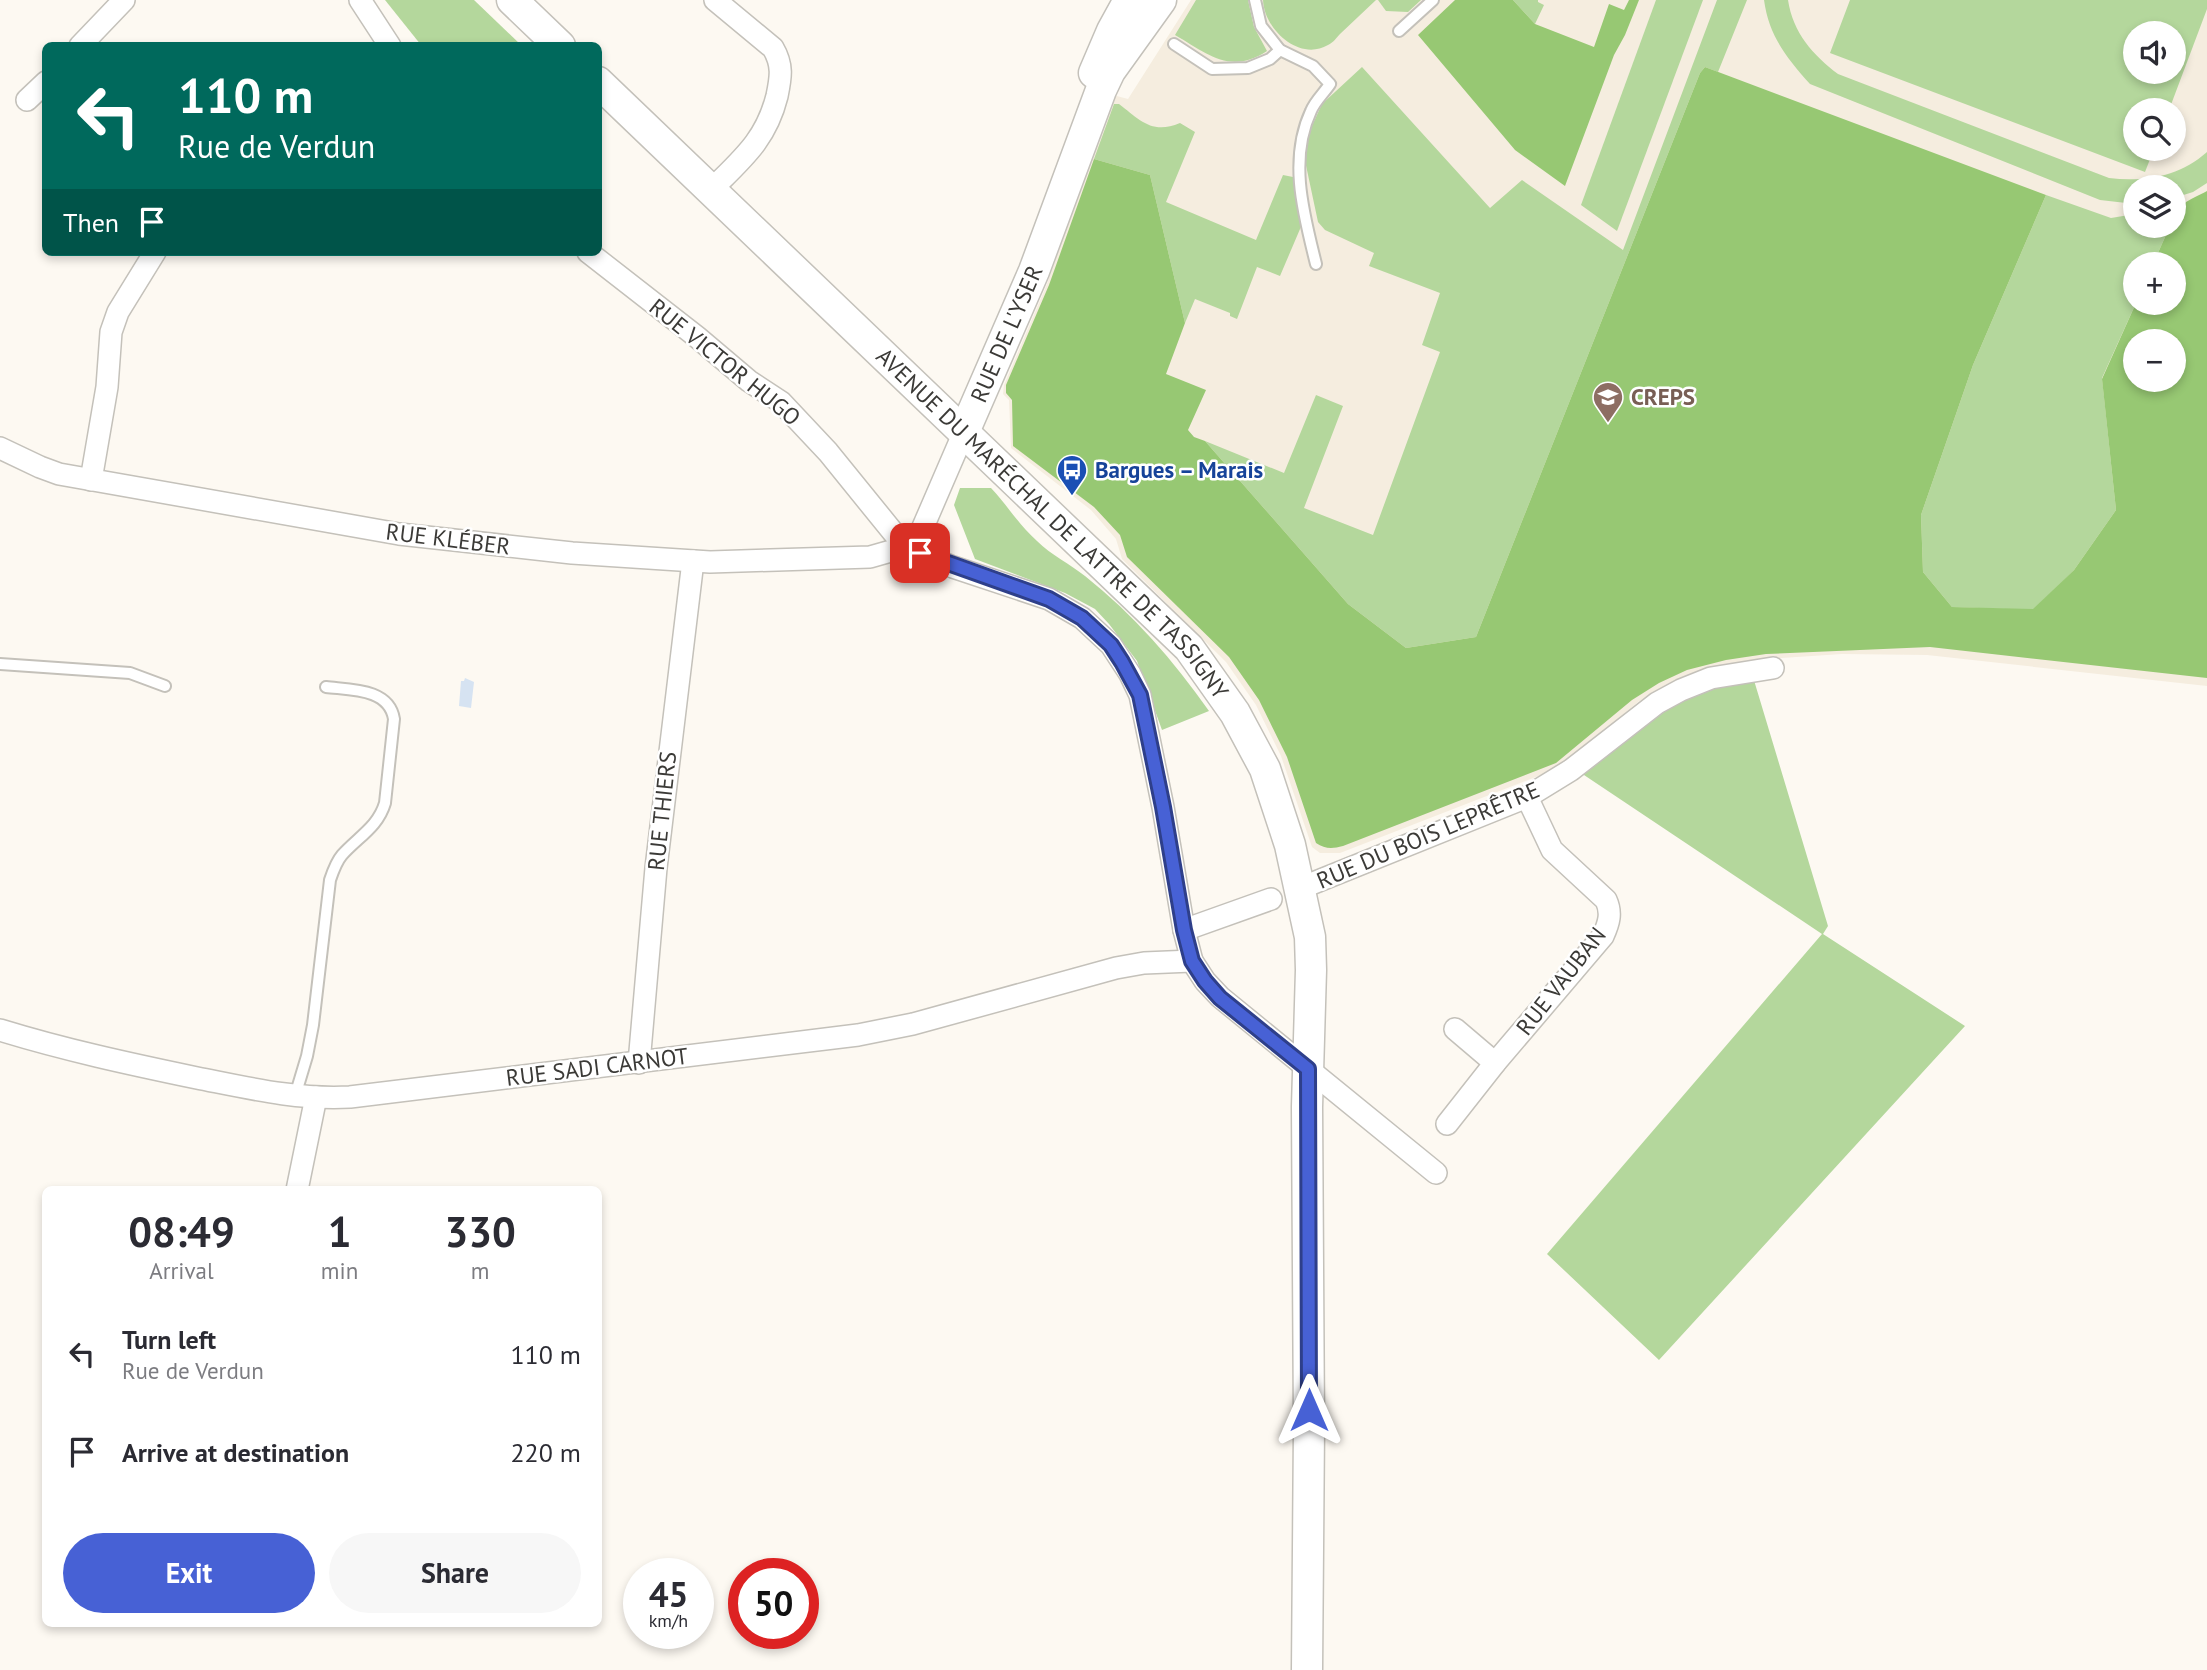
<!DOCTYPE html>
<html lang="en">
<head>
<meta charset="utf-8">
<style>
	:root { --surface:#fff; --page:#f7f7f7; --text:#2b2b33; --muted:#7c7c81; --accent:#4761d5 }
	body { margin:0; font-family:"PT Sans",sans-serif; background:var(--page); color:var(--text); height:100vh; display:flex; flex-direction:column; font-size:26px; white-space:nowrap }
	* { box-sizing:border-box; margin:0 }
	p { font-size:23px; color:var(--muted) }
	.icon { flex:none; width:38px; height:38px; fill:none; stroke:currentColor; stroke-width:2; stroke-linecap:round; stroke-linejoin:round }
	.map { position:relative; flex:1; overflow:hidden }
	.details { position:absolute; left:42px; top:1186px; width:560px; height:441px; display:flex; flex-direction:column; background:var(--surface); border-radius:10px; box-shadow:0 4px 10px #0003 }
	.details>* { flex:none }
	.hud { position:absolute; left:42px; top:42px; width:560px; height:214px; border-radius:10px; box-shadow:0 4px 10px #0003; background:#00695c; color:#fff; overflow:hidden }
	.controls { position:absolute; left:2123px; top:21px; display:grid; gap:14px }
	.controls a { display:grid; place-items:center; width:63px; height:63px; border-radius:50%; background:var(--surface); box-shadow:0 4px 10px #0003; font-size:35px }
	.speed { position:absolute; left:623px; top:1558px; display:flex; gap:14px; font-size:35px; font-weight:700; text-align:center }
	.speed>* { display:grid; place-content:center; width:91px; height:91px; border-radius:50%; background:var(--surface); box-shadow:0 4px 10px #0003; line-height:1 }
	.speed small { font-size:18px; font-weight:400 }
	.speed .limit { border:10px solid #d22; background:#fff; color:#111 }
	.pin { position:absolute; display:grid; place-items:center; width:60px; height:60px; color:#fff; margin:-30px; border-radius:14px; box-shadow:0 4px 10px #0006 }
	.me { position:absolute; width:77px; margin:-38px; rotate:0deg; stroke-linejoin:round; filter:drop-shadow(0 0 5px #0008) }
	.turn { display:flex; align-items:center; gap:24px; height:147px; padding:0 21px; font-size:32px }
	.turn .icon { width:91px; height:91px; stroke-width:2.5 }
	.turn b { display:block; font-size:49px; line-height:60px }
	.then { display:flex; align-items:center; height:66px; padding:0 21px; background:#0003; gap:14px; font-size:26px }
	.eta { display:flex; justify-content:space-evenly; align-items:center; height:119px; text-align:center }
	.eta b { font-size:42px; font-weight:800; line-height:49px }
	.button { display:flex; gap:14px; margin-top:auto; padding:14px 21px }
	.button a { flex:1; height:80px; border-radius:42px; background:var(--accent); color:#fff; font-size:28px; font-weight:800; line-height:80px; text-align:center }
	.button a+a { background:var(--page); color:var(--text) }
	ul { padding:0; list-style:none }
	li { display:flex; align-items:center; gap:21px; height:98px; padding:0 21px }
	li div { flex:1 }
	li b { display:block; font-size:26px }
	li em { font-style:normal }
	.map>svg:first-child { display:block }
	.built { fill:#f5eddf; fill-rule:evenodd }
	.green { fill:#b4d79c; fill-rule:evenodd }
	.forest { fill:#97c873; fill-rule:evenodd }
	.water { fill:#d6e3f2 }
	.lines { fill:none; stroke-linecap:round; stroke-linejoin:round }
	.lane-casing { stroke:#c4c1ba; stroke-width:14 }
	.street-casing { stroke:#c4c1ba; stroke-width:24 }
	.secondary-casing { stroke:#c4c1ba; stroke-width:33 }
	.lane { stroke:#fff; stroke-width:10 }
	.street { stroke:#fff; stroke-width:21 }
	.secondary { stroke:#fff; stroke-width:30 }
	.route-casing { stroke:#2e3f8a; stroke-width:18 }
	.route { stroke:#4761d5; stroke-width:12 }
	.labels { text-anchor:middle; stroke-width:5; stroke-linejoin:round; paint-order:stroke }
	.street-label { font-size:23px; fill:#3b3a37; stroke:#fff }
	.education-label { font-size:23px; font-weight:bold; fill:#785e54; stroke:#fff; text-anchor:start }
	.transit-label { font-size:23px; font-weight:bold; fill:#164399; stroke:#fff; text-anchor:start }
</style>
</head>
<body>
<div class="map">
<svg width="2207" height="1670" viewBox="0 0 2207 1670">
	<rect width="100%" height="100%" fill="#fdf9f2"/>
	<path class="built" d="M1191 0H2207V686L1927 655 1842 654 1749 660 1696 673 1668 684 1638 702 1559 768 1340 853H1320L1312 847 1281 756 1256 705 1226 662 1122 559 1116 539 1091 510 1011 448 1009 400 1003 394 1004 385 1047 284 1113 95 1128 99ZM2135 33H2174V72H2135ZM2135 110H2174V149H2135ZM2135 187H2174V226H2135ZM2135 264H2174V303H2135ZM2135 341H2174V380H2135Z"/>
	<g class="green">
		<polygon points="385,0 474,0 521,45 421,45"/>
		<path d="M1196 0H1248L1254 27 1267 51C1230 75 1208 54 1175 35Z"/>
		<path d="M1263 0H1376C1364 11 1352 23 1340 34 1337 37 1333 43 1328 45 1299 62 1264 29 1263 0Z"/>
		<polygon points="1378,0 1421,0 1408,12 1386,11"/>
		<polygon points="1513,0 1538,0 1538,2 1544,5 1535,24"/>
		<polygon points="1656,0 1703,0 1617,231 1581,205"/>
		<polygon points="1717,0 1747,0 1718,72 1705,67 1700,73 1476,637 1406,648 1348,604 1205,441 1284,473 1316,395 1343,406 1304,508 1373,535 1440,352 1422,345 1440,293 1369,266 1374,253 1325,230 1318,222 1304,156 1310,130 1322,104 1362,67 1490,208 1522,180 1623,250"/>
		<path d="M1764 0H1788C1793 33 1813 55 1838 74L2109 178C2144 182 2179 177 2207 152V183L2193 192 2174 198V187H2135V204L2100 200 1810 84C1786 57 1769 36 1764 0Z"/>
		<path d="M1850 0H2207V9L2169 110H2135V149H2154L2145 172 1830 53ZM2135 33H2174V72H2135Z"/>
		<path d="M1114 104H1119C1140 120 1152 135 1180 123L1195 132 1166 202 1256 240 1283 175 1293 177 1303 222 1280 276 1257 267 1237 319 1230 316V313L1195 299 1185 323 1150 175 1094 159Z"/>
		<polygon points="2046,195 2111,218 2135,214 2135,226 2170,226 2153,264 2135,264 2136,303 2102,378 2116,510 2074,570 2033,610 1952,607 1923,572 1921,515 1973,365"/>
		<path d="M960 488H991C1007 505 1019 525 1037 541 1051 555 1070 564 1085 576 1133 614 1174 661 1209 711L1162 730 1137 661 1109 624 1095 609 1065 593 975 559 954 505Z"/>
		<polygon points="1753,677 1828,926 1823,934 1965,1026 1659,1360 1547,1254 1822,934 1581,773 1617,742 1694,690"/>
	</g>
	<g class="forest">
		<polygon points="1455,0 1513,0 1535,24 1594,47 1609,4 1624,10 1629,0 1639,0 1625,35 1614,55 1565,186 1515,150 1418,35"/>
		<path d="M1705 67 2046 195 1973 365 1921 515 1923 572 1952 607 2033 609 2074 570 2116 510 2102 379 2136 303H2174V264H2153L2170 226H2174C2174 204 2190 200 2207 191V678L1930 647 1766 654 1726 660 1687 670 1659 683 1632 700 1556 763 1343 846C1332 849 1325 849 1316 843L1287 757 1259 700 1229 657 1127 557 1120 535 1094 507 1013 446 1012 400 1006 393V385L1049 285 1094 159 1150 175 1185 323 1166 374 1206 390 1188 430 1194 437 1205 441 1348 604 1406 648 1476 637 1700 73ZM2135 341H2174V380H2135Z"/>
	</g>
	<polygon class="water" points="465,678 474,682 471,708 459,706 461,681 464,681"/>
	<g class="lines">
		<g class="lane-casing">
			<g id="lane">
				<path d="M1255 0 1261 26 1280 50 1313 66 1330 84C1324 93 1315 101 1311 111 1288 160 1304 215 1316 264"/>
				<polyline points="1399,31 1433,0"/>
				<polyline points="1174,44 1212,69 1248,68 1270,59 1280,50"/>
				<polyline points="0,664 130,673 165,686"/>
				<path d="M295 1096 307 1056 313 1025 330 880C333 871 336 862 342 855 358 837 378 827 385 803L394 719C389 688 350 690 326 687"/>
			</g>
		</g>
		<g class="street-casing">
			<g id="street">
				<polyline points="360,0 390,46"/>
				<polyline points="80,46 124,0"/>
				<polyline points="27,100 46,82"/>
				<path d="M711 190C742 159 766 140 777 96 781 77 783 65 773 48L715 0"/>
				<polyline points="588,252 697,337 749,381 781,402 828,452 905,547 953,567 1049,599 1082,618 1111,645 1130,674 1140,695 1163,807 1184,930 1192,961 1205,981 1220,997 1436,1173"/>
				<polyline points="0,448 40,467 59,474 399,534 572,553 710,562 870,557 905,547 920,534 923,527 964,432"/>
				<polyline points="91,480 107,387 111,332 118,312 155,252"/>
				<polyline points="1301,888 1527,797 1571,770 1657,703 1681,690 1711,678 1773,668"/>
				<polyline points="1184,930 1271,899"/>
				<polyline points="1455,1029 1495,1063"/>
				<path d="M0 1030C65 1050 130 1064 197 1078 248 1088 298 1100 350 1097L858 1035 913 1024 1116 968 1144 963 1192 961"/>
				<polyline points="639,1063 656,868 693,561"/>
				<path d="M1447 1124 1495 1063 1603 936C1609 923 1612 913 1606 900L1552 850 1527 797"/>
				<polyline points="297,1190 316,1097"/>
			</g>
		</g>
		<g class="secondary-casing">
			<g id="secondary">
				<polyline points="512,0 560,46"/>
				<polyline points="1094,73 1112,31 1129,0"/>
				<path id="s1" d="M598 82 1189 648 1235 713 1265 769 1290 845 1310 937 1311 970 1307 1107 1309 1427 1307 1670"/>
				<path id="s2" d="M964 432 1034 271 1101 90 1110 71 1161 0"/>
			</g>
		</g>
		<use href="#lane" class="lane"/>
		<use href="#street" class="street"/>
		<use href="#secondary" class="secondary"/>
	</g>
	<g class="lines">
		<g class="route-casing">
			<polyline id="route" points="920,553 1049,599 1082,618 1111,645 1122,662 1140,695 1163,807 1184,930 1192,961 1205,981 1220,998 1308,1069 1309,1410"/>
		</g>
		<use href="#route" class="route"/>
	</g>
	<defs>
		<g id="university-pin" transform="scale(1.575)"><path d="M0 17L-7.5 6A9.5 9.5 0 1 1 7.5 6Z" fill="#8d6e63" stroke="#fff"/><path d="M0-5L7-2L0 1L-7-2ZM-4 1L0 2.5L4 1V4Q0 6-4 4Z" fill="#fff"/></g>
		<g id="bus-pin" transform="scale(1.575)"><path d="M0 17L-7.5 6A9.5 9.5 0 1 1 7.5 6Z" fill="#1a4fb4" stroke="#fff"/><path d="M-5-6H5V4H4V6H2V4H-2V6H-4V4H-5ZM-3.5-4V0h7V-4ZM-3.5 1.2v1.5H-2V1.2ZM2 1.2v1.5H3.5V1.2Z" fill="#fff"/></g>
	</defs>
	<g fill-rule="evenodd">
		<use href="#university-pin" x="1608" y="397"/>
		<use href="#bus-pin" x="1072" y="470"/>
	</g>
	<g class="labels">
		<g class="street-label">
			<text dy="8" stroke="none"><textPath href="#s2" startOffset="107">RUE DE L'YSER</textPath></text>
			<text transform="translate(725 362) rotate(39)" y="8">RUE VICTOR HUGO</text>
			<text dy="8" stroke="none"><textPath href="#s1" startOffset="634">AVENUE DU MARÉCHAL DE LATTRE DE TASSIGNY</textPath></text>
			<text transform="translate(448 539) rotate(7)" y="8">RUE KLÉBER</text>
			<text transform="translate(662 811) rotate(-84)" y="8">RUE THIERS</text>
			<text transform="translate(1428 835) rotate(-23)" y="8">RUE DU BOIS LEPRÊTRE</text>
			<text transform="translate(1561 981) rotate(-52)" y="8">RUE VAUBAN</text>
			<text transform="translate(597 1067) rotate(-7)" y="8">RUE SADI CARNOT</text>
		</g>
		<g class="education-label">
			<text x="1631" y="405">CREPS</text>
		</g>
		<g class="transit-label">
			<text x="1095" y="478">Bargues – Marais</text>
		</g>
	</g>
</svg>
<div class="controls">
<a><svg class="icon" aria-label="sound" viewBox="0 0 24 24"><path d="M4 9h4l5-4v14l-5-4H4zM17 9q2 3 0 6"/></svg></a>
<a><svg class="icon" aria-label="search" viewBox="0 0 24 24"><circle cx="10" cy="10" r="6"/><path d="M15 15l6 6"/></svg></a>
<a><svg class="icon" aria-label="layers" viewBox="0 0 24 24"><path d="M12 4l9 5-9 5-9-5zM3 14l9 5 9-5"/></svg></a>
<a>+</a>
<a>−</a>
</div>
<div class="speed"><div>45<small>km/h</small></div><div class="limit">50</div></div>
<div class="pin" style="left:920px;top:553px;background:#d93025"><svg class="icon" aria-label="arrive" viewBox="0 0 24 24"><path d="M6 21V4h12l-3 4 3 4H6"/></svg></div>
<svg class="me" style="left:1309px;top:1410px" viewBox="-20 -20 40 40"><path d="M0-17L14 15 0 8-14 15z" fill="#4761d5" stroke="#fff" stroke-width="4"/></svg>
<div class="hud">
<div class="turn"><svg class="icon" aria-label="left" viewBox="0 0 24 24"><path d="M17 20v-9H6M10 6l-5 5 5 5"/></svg><div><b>110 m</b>Rue de Verdun</div></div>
<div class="then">Then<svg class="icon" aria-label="arrive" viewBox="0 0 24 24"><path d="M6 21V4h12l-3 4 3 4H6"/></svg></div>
</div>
<section class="details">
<div class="eta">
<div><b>08:49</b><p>Arrival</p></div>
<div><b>1</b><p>min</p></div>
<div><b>330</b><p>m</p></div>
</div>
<ul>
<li><svg class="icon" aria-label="left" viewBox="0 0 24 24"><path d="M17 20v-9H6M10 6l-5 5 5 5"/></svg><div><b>Turn left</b><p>Rue de Verdun</p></div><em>110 m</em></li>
<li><svg class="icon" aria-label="arrive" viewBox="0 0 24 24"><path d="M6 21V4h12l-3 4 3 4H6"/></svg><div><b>Arrive at destination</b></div><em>220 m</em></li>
</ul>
<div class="button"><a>Exit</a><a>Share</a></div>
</section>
</div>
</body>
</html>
